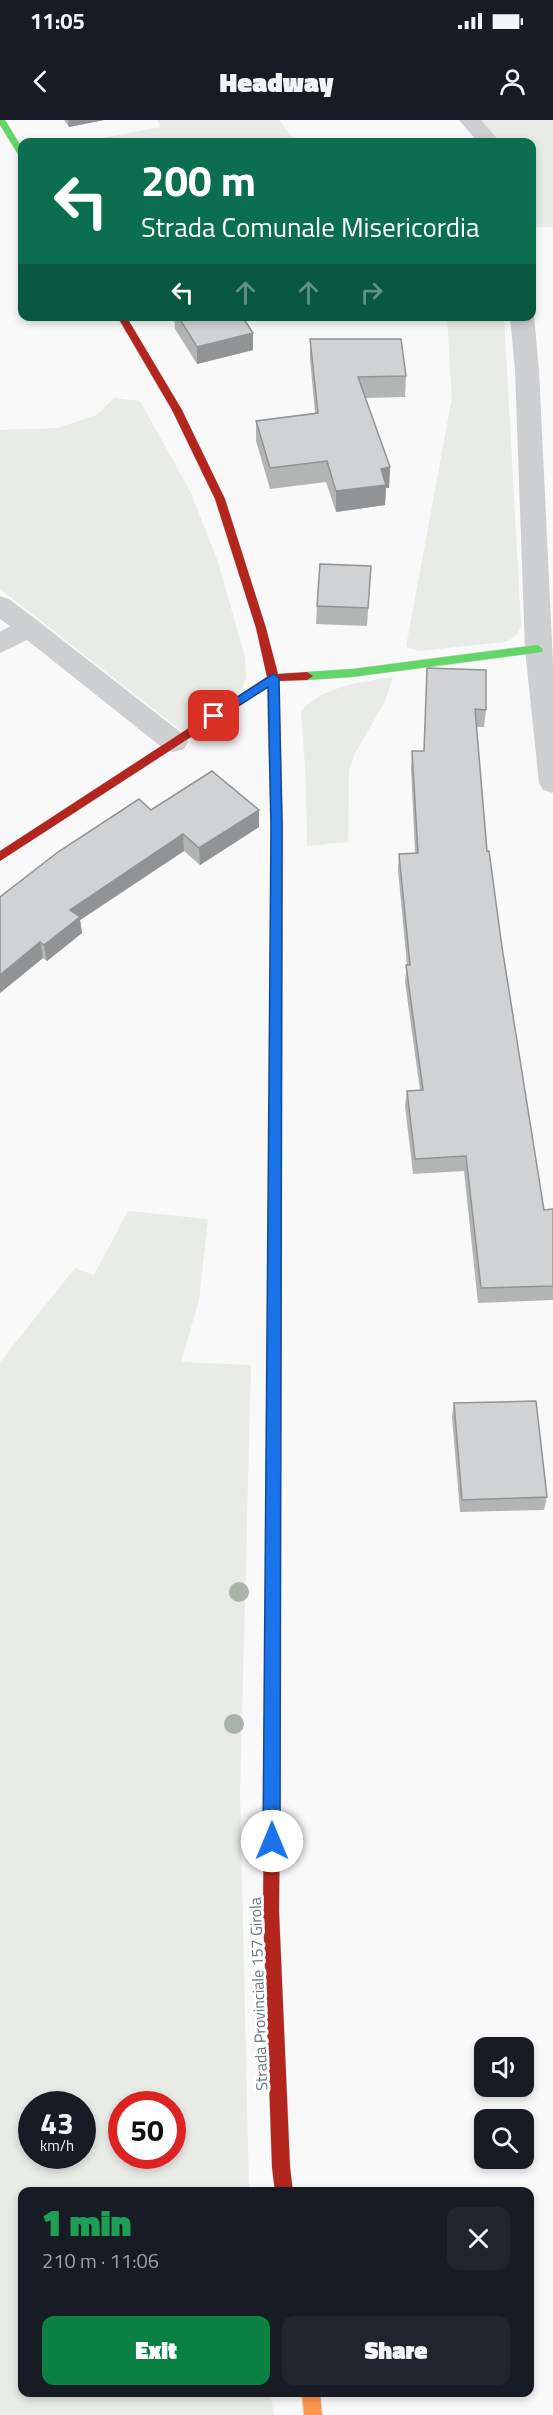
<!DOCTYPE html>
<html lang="en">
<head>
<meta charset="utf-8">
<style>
	:root { --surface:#171b24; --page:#20242c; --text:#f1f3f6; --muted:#9ea1a6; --accent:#0b8043 }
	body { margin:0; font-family:"Titillium Web",sans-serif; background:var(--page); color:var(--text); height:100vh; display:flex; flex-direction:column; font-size:22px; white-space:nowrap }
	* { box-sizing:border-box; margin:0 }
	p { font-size:20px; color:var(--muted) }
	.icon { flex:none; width:33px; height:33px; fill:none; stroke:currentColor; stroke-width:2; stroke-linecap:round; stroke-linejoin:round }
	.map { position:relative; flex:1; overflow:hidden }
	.details { position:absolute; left:18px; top:2067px; width:516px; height:210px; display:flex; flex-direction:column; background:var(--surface); border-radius:12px; box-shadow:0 3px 9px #0003 }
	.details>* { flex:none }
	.banner { position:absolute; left:18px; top:18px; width:518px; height:183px; border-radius:12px; box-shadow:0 3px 9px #0003; background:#0b6e4f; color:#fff; overflow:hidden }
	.fabs { position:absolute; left:474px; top:1917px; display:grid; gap:12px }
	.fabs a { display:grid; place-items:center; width:60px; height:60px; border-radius:12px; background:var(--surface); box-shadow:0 3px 9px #0003; font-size:30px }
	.speed { position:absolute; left:18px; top:1971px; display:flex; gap:12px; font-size:30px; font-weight:700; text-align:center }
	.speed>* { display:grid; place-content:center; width:78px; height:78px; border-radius:50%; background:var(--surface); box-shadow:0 3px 9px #0003; line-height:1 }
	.speed small { font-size:15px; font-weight:400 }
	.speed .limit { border:9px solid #d22; background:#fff; color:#111 }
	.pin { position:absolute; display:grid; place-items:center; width:51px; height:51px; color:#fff; margin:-26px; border-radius:12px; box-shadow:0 3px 9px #0006 }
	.me { position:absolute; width:66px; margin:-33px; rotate:0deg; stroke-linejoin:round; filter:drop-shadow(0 0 4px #0008) }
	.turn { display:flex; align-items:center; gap:21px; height:126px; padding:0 24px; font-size:27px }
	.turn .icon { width:78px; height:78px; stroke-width:2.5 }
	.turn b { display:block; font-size:42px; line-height:51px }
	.lanes { display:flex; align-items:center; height:57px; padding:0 24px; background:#0003; justify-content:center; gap:30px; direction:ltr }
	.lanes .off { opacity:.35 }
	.round { display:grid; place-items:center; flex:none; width:63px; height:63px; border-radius:12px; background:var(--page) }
	.head { display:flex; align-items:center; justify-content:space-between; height:102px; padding:0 24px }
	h1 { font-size:36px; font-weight:800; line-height:45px; color:#1e9e55 }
	.cta { display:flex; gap:12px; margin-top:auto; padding:12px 24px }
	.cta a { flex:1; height:69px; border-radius:12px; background:var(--accent); color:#fff; font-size:24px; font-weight:800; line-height:69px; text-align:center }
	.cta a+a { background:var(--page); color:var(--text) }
	.status { display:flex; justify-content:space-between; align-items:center; height:42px; padding:0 30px; background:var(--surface); direction:ltr }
	.status svg { height:16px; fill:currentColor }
	header { display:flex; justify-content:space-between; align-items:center; height:78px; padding:0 24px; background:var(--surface); font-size:27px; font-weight:800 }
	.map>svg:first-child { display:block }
	.green { fill:#e8ebe6; fill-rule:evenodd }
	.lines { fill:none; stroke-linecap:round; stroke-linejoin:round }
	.fast-casing { stroke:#d5d6d7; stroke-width:1 }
	.slow-casing { stroke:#d5d6d7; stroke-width:1 }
	.jam-casing { stroke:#d5d6d7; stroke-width:1 }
	.street { fill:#cecfd0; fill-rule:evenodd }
	.fast { fill:#63d668; fill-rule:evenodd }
	.slow { fill:#ff974d; fill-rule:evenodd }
	.jam { fill:#b3261e; fill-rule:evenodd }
	.tree { fill:#a9b3a7 }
	.wall { fill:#b3b5b5 }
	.shaded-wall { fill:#929394 }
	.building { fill:#d0d2d3; stroke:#929394; stroke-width:1.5 }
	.route { fill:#1a73e8; stroke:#114b97; stroke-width:1.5 }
	.labels { text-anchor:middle; stroke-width:6; stroke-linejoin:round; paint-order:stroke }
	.street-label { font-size:16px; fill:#657683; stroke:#fff }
</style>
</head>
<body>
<div class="status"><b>11:05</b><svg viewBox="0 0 49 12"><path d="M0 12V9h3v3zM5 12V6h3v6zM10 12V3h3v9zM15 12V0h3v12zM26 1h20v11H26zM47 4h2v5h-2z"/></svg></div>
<header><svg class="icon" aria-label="back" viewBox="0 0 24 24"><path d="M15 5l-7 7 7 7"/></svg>Headway<svg class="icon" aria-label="person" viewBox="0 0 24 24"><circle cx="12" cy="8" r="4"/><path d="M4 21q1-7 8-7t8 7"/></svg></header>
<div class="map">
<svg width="553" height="2295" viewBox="0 0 553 2295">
	<rect width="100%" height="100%" fill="#f9f9f9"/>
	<g class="green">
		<polygon points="157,0 279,0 296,22 88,21 160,7"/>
		<polygon points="478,0 553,0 553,107 531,107 531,22 498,22"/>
		<path d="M447 197H504L521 505C518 515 515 518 505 522L419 531 406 527 452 278Z"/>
		<polygon points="114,278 140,281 191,373 218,442 245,537 246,557 241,572 183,612 0,469 0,310 58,308 97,295"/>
		<path d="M393 557 385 581 354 635 349 651 348 722 307 726 306 661 301 591C323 566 362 562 393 557Z"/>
		<path d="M128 1091 208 1099 199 1180 181 1242 251 1245 240 1673 249 2071 22 2072V2272L270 2273 274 2295H0V1242L75 1148 94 1155ZM32 1984H82V2036H32ZM122 1984H172V2036H122Z"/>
	</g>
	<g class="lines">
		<g class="fast-casing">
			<g id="fast">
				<polygon points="0,0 5,0 22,28 22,37 18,34 0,5"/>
				<polygon points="538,525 543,529 542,532 352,557 307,560 301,556 307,552 352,549"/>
			</g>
		</g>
		<g class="slow-casing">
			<g id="slow">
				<polygon points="274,598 280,602 283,707 282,977 276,982 270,977 271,707 268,602"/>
				<polygon points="274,1315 279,1317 281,1321 280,1687 278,1693 272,1695 266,1693 264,1687 267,1321 269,1317"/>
				<polygon points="302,2272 320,2272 322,2295 304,2295"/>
			</g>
		</g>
		<g class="jam-casing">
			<g id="jam">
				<polygon points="117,196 126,196 182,290 225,379 266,508 278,554 307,552 313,556 307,560 279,561 278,605 274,606 268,602 268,567 0,741 0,731 267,557 256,508 215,379 172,290"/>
				<polygon points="276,972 282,977 281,1321 279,1325 274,1327 269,1325 267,1321 270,977"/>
				<polygon points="272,1679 278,1681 280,1687 279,1791 290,2047 293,2072 275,2072 272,2047 263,1791 264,1687 266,1681"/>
			</g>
		</g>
		<g class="street">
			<polygon points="459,0 481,0 500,22 478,22"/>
			<polygon points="531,192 534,196 539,250 553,543 553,673 543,670 539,663 525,529 515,250 510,196 531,196"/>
			<polygon points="0,476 9,479 38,501 184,615 188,622 184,629 174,632 164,629 27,520 0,533 0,512 10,506 0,499"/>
		</g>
		<use href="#fast" class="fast"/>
		<use href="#slow" class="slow"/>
		<use href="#jam" class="jam"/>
	</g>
	<g class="tree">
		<circle cx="239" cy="1472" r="10"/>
		<circle cx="234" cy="1604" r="10"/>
	</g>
	<g class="wall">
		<polygon points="64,0 104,0 69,7"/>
		<polygon points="174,196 242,196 253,230 197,244 175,209"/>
		<polygon points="310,219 406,256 405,277 365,278 390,347 389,368 386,368 385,385 336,392 326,362 270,369 256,321 256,301 315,293 310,239"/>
		<polygon points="371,446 367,506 316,504 317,486"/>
		<polygon points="427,548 486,590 484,607 477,607 487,731 544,1090 553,1089 553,1180 478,1183 464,1051 413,1054 405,986 407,971 420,970 405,862 407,845 398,750 399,734 415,733 411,648 412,631 424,631"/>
		<polygon points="151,690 259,707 200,745 184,731 80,800 82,813 47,841 43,838 0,873 58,732"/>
		<polygon points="454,1283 547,1377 544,1390 460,1392 452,1297"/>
	</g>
	<g class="shaded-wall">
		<polygon points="68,0 104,0 69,7"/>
		<polygon points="253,213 253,230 197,244 197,227"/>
		<polygon points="390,347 389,368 386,368 385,385 336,392 336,371 381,349"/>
		<polygon points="259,690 259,707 200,745 199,728"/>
		<polygon points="183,714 184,731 80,800 82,813 47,841 44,825 70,790"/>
		<polygon points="40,822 43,838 0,873 0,855"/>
	</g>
	<g class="building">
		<polygon points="178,196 242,196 253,213 197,227"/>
		<polygon points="310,219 401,219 406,256 358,257 390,347 381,349 386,365 336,371 327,341 270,348 256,301 318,293"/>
		<polygon points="320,444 371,446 368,488 317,486"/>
		<polygon points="427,548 486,550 486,590 475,589 487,731 489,731 502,827 544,1090 553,1089 553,1166 481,1168 466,1036 415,1039 407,971 423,970 406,845 410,845 399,734 418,733 412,631 424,631"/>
		<polygon points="212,651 259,690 199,728 183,714 70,790 80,797 44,825 40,822 0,855 0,777 58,732 139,679 151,690"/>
		<polygon points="536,1281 547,1377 462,1380 454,1283"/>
	</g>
	<polygon class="route" points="273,554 279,558 282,707 280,1721 277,1726 272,1729 266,1726 263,1721 271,707 268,567 218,599 210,599 208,596"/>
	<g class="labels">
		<g class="street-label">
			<text transform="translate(258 1874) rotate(-92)" y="6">Strada Provinciale 157 Girola</text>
		</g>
	</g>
</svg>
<div class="fabs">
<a><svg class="icon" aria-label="sound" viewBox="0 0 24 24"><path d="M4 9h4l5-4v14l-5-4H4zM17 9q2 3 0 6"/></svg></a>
<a><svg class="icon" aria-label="search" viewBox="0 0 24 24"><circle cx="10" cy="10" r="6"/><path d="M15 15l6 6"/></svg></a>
</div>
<div class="speed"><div>43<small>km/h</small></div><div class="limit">50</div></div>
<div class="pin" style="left:214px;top:596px;background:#d93025"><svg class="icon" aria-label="arrive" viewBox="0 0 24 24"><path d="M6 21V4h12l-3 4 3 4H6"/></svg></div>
<svg class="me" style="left:272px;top:1721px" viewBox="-20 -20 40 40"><circle r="19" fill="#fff"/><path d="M0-13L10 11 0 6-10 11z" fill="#1a73e8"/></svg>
<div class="banner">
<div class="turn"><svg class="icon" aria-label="left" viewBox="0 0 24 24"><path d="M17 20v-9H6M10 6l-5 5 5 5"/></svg><div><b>200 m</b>Strada Comunale Misericordia</div></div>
<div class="lanes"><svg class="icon" aria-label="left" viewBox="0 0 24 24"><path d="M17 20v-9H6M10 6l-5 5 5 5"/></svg><svg class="icon off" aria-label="ahead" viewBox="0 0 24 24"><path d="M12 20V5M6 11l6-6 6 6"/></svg><svg class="icon off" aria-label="ahead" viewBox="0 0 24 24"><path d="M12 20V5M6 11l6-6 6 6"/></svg><svg class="icon off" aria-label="right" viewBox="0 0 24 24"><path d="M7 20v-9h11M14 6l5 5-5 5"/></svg></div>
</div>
<section class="details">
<div class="head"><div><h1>1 min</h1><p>210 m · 11:06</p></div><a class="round"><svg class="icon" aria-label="close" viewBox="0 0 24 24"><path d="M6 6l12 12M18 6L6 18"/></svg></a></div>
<div class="cta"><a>Exit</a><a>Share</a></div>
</section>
</div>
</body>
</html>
